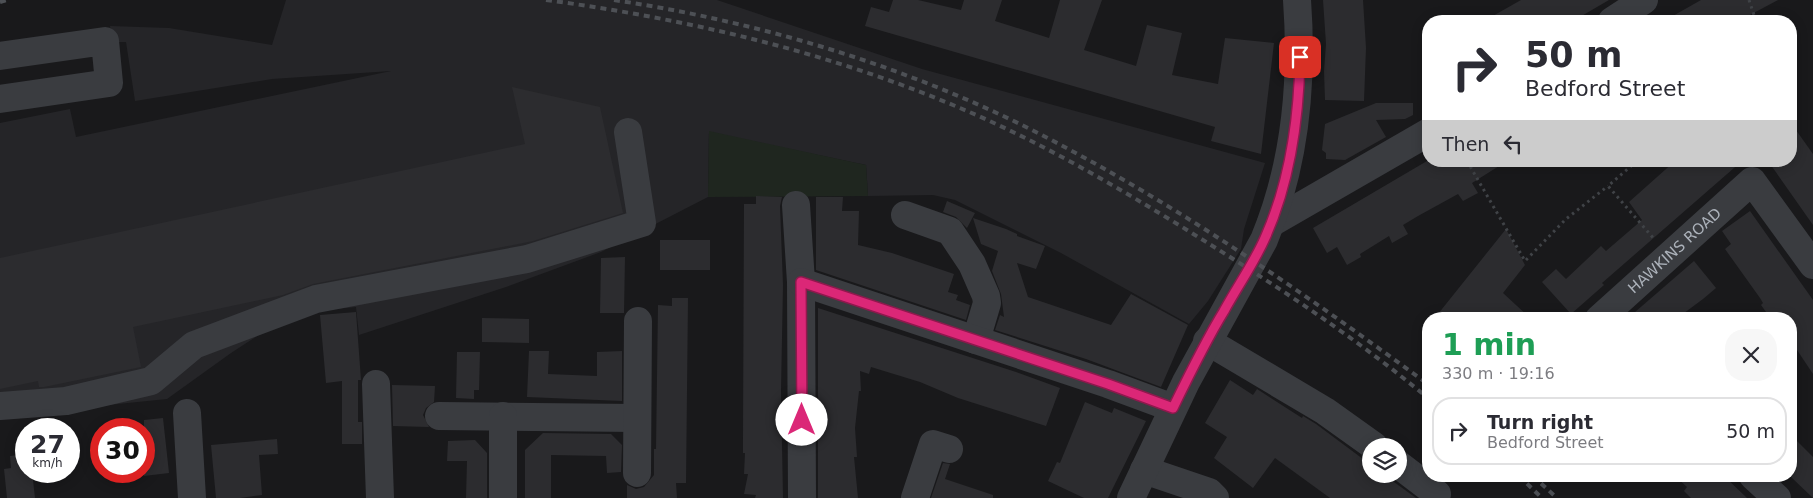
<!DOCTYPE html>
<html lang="en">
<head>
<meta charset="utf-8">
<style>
	:root { --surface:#fff; --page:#f7f7f7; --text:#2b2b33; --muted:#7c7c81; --line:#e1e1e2 }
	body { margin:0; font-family:"DejaVu Sans",sans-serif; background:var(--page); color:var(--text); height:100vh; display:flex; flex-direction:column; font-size:19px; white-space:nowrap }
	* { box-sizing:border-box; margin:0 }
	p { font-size:16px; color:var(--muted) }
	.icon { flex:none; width:28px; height:28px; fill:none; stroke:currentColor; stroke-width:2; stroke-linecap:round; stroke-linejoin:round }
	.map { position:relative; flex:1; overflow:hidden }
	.details { position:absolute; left:1422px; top:312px; width:375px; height:170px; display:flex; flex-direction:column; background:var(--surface); border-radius:20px; box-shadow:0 2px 12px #0003 }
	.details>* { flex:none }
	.top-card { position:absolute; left:1422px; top:15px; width:375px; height:152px; border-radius:20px; box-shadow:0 2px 12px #0003; background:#fff; color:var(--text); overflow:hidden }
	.fabs { position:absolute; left:1362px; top:438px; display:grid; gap:10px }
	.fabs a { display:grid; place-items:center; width:45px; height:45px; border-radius:50%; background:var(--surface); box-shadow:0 2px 12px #0003; font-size:25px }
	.speed { position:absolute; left:15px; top:418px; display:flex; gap:10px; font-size:25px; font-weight:700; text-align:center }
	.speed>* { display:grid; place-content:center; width:65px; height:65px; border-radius:50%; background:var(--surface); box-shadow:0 2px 12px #0003; line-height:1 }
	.speed small { font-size:12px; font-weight:400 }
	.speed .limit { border:8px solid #d22; background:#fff; color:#111 }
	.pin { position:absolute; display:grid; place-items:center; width:42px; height:42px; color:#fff; margin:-21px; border-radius:10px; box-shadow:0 2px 8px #0006 }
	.me { position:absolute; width:55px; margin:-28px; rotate:0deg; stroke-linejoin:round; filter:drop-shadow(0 0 4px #0008) }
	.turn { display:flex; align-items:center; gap:18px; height:105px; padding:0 20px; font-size:22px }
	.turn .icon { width:65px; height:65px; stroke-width:2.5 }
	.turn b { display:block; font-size:35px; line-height:42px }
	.then { display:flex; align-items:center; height:48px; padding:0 20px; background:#0003; gap:10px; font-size:19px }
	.round { display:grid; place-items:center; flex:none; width:52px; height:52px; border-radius:20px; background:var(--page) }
	.head { display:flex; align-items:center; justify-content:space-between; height:85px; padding:0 20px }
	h1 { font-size:30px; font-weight:700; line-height:38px; color:#1e9e55 }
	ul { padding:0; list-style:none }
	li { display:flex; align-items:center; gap:15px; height:68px; margin:0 10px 8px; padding:0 10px; border:2px solid var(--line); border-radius:20px }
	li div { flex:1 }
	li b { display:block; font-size:19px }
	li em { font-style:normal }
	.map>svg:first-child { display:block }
	.built { fill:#252528 }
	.green { fill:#1f261f }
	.building { fill:#2c2c2f }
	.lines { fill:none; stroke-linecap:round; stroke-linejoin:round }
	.path { stroke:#404347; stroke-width:3; stroke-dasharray:2.5 4; stroke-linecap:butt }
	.minor { stroke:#3a3c40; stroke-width:28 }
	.rail { stroke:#4d5055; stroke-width:4; stroke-dasharray:6 5; stroke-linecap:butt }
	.route-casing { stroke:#8e194d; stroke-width:12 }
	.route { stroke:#db2777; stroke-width:9 }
	.labels { text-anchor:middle; stroke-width:5; stroke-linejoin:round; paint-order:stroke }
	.street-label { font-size:15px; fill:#acb2ba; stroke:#141416 }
</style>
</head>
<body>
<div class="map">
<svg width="1813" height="498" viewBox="0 0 1813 498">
	<rect width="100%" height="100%" fill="#19191b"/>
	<polygon class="built" points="286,0 717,0 922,69 1265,163 1244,229 1241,249 1208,301 1189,324 1061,253 955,200 933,195 868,196 866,165 709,132 708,197 601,252 506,287 359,335 356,307 315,311 265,331 231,353 167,399 0,416 0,123 70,109 76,137 391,71 272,79 135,101 126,42 113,42 110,26 169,28 272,45"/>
	<polygon class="green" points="709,131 866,165 868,196 708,197"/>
	<g class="building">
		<polygon points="893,0 918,0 961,10 964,0 1002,0 995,21 1049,38 1060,0 1102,0 1084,50 1136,66 1147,25 1182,33 1172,75 1218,84 1225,38 1274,43 1261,154 1211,141 1215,127 865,26 871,7 889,12"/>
		<polygon points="1323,0 1363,0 1366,48 1364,101 1325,100 1324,71 1326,44"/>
		<polygon points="1521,0 1609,0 1573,21 1484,21"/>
		<polygon points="1701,0 1778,0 1748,16 1751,21 1664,21"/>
		<polygon points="512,87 600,107 623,213 533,241 313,284 283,295 133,327 141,367 44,387 39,387 38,381 0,389 0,258 525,144"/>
		<polygon points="1376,103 1413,103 1413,115 1405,119 1376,120 1386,137 1345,160 1326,159 1326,153 1322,150 1325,124"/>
		<polygon points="1791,123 1813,154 1813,225 1768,161 1791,161"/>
		<polygon points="1427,161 1507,161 1472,183 1478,193 1463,201 1458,194 1418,216 1403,225 1408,234 1392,243 1389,236 1360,254 1361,257 1347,265 1337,247 1327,253 1313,228"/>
		<polygon points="1675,161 1742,161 1602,283 1604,285 1571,314 1542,282 1556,269 1566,279 1601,246 1606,251 1642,220 1629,202"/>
		<polygon points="756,196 782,197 780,206 783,285 781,391 783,498 755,498 756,495 744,494 748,474 744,474 745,453 743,453 743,439 744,204 756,204"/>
		<polygon points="816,197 843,197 842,211 859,211 858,245 892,253 954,274 948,292 958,295 956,300 970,305 966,320 816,270"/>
		<polygon points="947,201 975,213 967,228 956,217 943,212"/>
		<polygon points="1750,211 1813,300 1813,374 1791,341 1791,319 1771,319 1761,305 1763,303 1760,298 1725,249 1731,244 1722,231"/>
		<polygon points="973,218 1006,229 1017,234 1017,236 1045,246 1036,269 1017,263 1028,297 1111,325 1131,294 1188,325 1161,387 1086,359 995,330 1000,315 1004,317 1001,294 992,271 998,251 981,244"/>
		<polygon points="1506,229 1525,265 1503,293 1531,319 1434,319"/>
		<rect x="660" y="240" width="50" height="30"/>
		<polygon points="625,257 624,313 600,313 601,258"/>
		<polygon points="1694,261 1716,288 1703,299 1676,319 1627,319"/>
		<polygon points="672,298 688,298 686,483 676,483 677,498 627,498 627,485 636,489 644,487 654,475 654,449 656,449 658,305 672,306"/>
		<polygon points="818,308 1016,372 1060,388 1046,426 958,398 920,382 871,367 869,374 860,371 861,391 859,391 855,428 857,457 854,457 858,498 818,498"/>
		<polygon points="356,312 361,380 358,380 358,422 362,422 362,444 342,444 342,381 326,383 320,315"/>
		<polygon points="482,318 529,319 529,343 482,342"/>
		<polygon points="529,351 549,351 548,374 597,376 597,352 622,351 622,401 527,397"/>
		<polygon points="457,352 480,352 479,390 474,390 474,399 456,398"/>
		<polygon points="1230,380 1253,395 1257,389 1302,418 1303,416 1316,424 1371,465 1371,474 1383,474 1416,498 1330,498 1275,458 1253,488 1214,458 1227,437 1205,423"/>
		<polygon points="392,385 435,386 434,402 426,408 423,415 429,427 393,426"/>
		<polygon points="1085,402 1112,413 1114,408 1146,421 1108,498 1084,498 1048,481 1057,462 1060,463"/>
		<polygon points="163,418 169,473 144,476 144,420"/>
		<polygon points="543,433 611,434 622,445 621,472 607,473 606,456 551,455 551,498 525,498 525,450"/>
		<polygon points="1791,435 1813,457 1813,498 1791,477"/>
		<polygon points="277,439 278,454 259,455 262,495 240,498 216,498 211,445"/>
		<polygon points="475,440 487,453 487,498 466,498 467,461 447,461 448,441"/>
		<polygon points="18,455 25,455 26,471 32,471 35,498 7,498 4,469 11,468 10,456"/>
		<polygon points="943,463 950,464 945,479 993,495 993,498 931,498"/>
		<polygon points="1675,476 1724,476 1747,498 1691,498 1684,491 1687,487"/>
	</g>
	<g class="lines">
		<g class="path">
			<polyline points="1749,0 1756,21"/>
			<polyline points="1467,161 1525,261 1566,219 1608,186"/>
			<polyline points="1637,161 1608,186 1655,240"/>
		</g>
		<g class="minor">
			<polyline points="1612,21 1644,0"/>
			<polyline points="0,56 105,41 109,83 0,99"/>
			<polyline points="796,205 801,282 802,498"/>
			<polyline points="905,215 950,231 972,264 986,296 987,303 976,340"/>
			<polyline points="1271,223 1429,132"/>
			<polyline points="801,282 1108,384 1173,408"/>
			<path id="s1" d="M1599 319 1752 181 1813 265"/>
			<polyline points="1207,341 1325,411 1374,446"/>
			<polyline points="376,384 380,498"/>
			<polyline points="0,406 66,401 151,381 194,345 316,299 527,259 642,223 628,132"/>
			<polyline points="187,413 192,498"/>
			<polyline points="439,416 637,418"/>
			<polyline points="503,416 503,498"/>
			<polyline points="1399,465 1437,494 1434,498"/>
			<polyline points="1144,470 1209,492 1215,498"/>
			<polyline points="637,473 638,321"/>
			<polyline points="1753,476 1777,498"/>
			<polyline points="915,498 933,444 949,449"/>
			<path d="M1131 498 1186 382 1264 240C1296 163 1303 82 1297 0"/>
		</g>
		<g class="rail">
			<path d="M546 0C688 19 828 52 960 108 1048 145 1131 195 1211 245 1286 292 1361 342 1429 399"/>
			<path d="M614 0C754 21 896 63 1024 126 1168 198 1300 290 1429 385"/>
			<polyline points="0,2 7,0"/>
			<polyline points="1519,476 1542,498"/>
			<polyline points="1533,476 1557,498"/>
		</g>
	</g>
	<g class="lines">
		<g class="route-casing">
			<path id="route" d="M802 420 801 282 1108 384 1173 408C1189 375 1205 342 1224 311 1237 287 1254 263 1265 238 1290 182 1299 118 1300 57"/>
		</g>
		<use href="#route" class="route"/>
	</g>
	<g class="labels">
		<g class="street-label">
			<text dy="5" stroke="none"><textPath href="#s1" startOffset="102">HAWKINS ROAD</textPath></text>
		</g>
	</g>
</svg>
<div class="fabs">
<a><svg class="icon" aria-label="layers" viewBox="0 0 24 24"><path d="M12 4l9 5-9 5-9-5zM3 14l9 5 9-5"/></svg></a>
</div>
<div class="speed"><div>27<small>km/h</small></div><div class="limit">30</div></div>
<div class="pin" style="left:1300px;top:57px;background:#d93025"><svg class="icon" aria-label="arrive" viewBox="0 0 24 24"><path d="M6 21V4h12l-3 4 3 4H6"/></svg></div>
<svg class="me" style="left:802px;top:420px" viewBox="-20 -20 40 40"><circle r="19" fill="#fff"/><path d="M0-13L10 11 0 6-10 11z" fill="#db2777"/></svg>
<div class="top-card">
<div class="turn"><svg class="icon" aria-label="right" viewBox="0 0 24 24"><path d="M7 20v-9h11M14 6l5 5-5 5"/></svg><div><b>50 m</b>Bedford Street</div></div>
<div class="then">Then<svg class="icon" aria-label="left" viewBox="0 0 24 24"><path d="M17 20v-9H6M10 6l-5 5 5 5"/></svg></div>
</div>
<section class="details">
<div class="head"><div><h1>1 min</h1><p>330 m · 19:16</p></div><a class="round"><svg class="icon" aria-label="close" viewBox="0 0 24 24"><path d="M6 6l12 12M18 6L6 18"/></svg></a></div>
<ul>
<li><svg class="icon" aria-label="right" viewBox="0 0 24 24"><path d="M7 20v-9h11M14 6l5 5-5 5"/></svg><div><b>Turn right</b><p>Bedford Street</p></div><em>50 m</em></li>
</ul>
</section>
</div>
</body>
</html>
